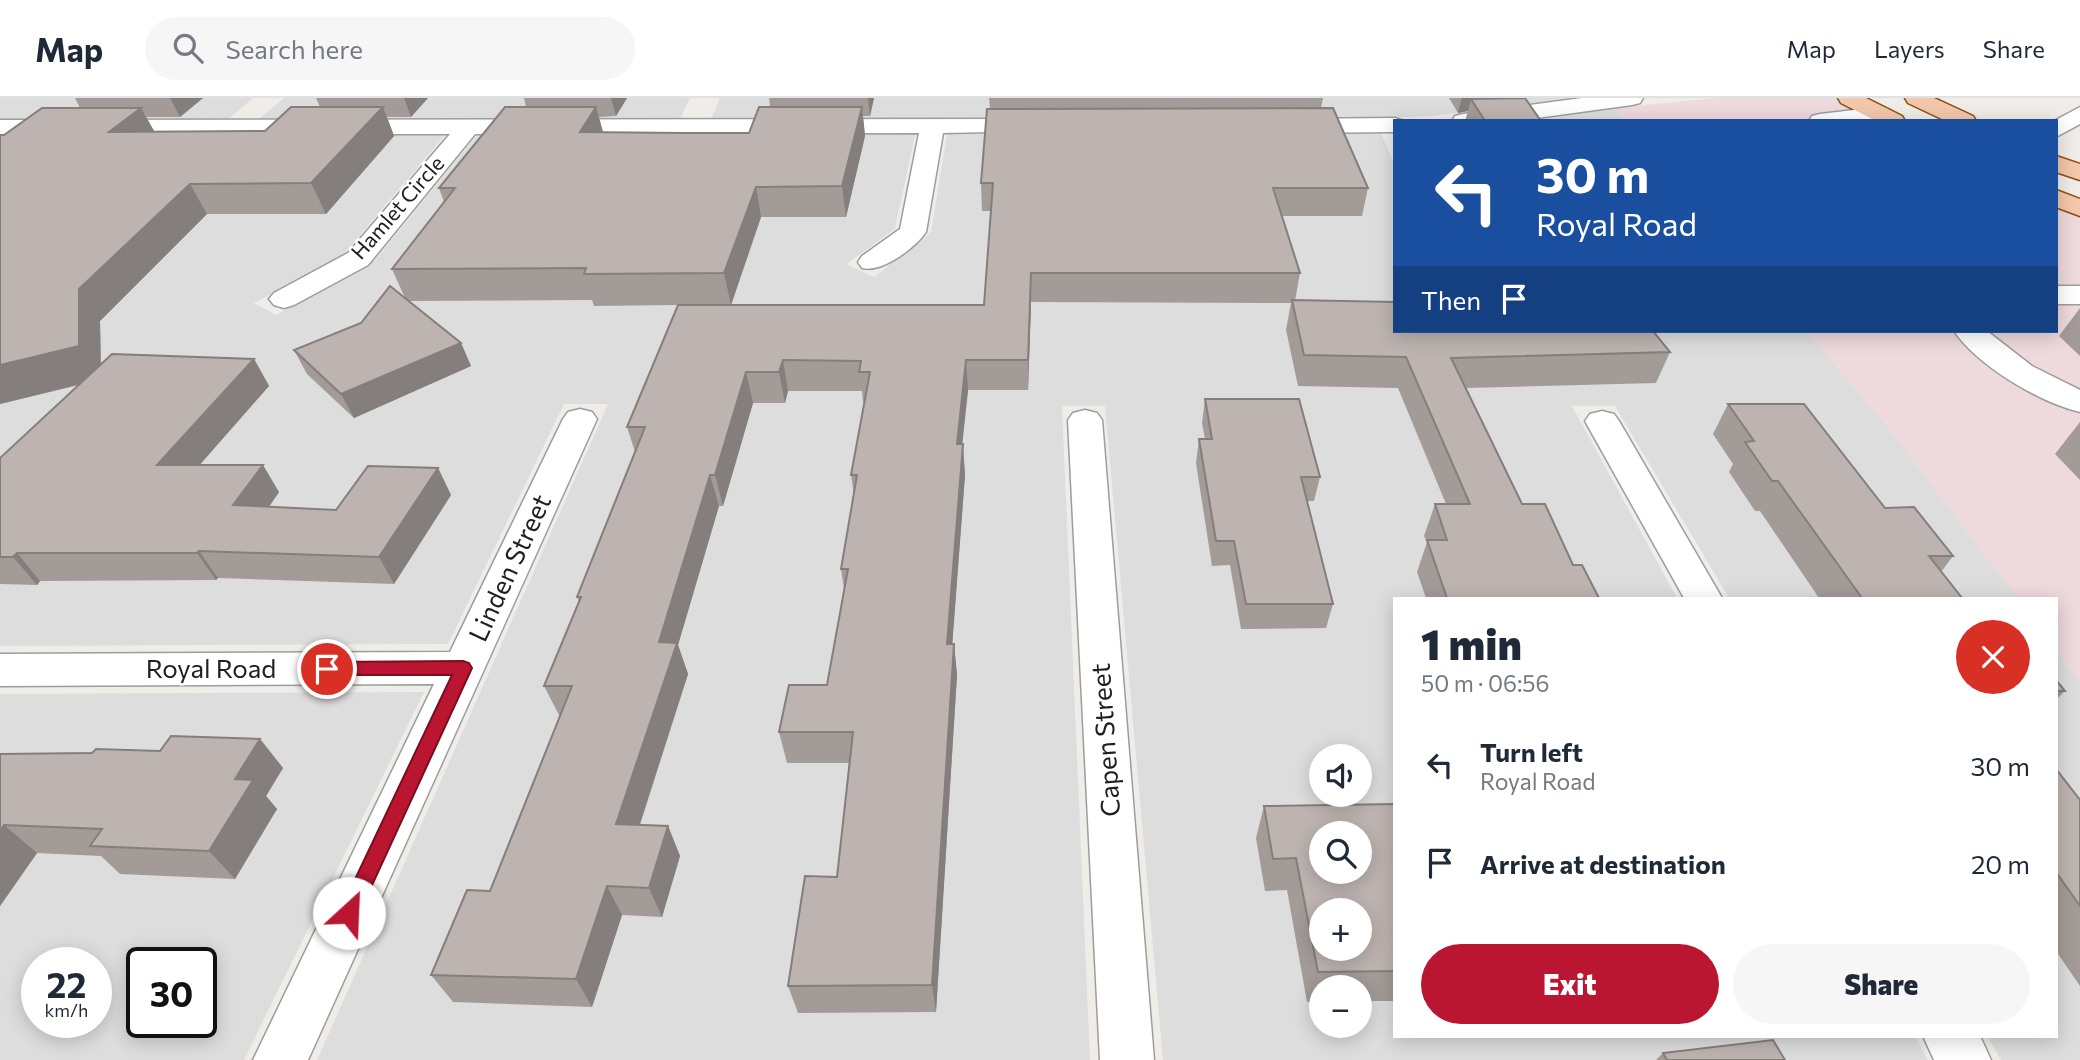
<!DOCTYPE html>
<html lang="en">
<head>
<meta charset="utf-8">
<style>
	:root { --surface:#fff; --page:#f6f6f7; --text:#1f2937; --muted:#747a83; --line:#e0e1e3; --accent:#bb1631 }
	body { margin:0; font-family:Commissioner,sans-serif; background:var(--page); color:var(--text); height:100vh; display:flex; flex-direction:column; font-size:26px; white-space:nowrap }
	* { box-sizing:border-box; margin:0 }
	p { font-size:23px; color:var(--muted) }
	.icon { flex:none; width:38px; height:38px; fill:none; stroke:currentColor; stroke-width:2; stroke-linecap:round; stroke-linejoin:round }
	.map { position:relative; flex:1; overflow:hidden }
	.drawer { position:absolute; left:1393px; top:499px; width:665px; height:441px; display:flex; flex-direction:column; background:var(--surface); border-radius:0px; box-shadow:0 4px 18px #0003 }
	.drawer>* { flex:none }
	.hud { position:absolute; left:1393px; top:21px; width:665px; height:214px; border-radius:0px; box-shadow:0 4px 18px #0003; background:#1a4fa0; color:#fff; overflow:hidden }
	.controls { position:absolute; left:1309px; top:646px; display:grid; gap:14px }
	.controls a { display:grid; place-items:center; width:63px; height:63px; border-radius:50%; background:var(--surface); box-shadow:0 4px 18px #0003; font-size:35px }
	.speed { position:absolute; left:21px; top:849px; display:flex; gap:14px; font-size:35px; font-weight:700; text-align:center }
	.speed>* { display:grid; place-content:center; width:91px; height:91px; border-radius:50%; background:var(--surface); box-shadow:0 4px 18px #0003; line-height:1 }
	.speed small { font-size:18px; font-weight:400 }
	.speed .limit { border:4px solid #111; border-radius:10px; background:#fff; color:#111 }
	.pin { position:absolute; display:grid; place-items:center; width:60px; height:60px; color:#fff; margin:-30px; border:4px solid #fff; border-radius:50%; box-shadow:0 2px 7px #0007 }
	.me { position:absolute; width:77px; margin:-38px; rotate:25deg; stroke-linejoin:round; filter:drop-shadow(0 0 5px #0008) }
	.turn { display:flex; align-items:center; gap:24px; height:147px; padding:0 28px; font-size:32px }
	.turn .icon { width:91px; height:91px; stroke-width:2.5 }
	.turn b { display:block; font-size:49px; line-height:60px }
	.then { display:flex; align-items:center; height:66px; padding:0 28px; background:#0003; gap:14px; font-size:26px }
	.round { display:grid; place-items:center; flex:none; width:74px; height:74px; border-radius:37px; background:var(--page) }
	.headline { display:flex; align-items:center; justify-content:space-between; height:119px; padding:0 28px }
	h1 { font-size:42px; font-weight:800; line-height:52px }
	.cta { display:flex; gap:14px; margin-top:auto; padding:14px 28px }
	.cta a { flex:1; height:80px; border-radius:42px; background:var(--accent); color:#fff; font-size:28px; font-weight:800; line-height:80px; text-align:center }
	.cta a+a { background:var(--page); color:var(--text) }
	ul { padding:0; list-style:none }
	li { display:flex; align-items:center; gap:21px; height:98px; padding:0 28px }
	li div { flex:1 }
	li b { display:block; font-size:26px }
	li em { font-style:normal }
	header { display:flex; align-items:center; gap:42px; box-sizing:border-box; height:98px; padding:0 35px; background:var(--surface); border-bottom:2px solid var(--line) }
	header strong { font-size:33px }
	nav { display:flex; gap:38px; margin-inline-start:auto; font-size:24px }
	.search { width:490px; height:63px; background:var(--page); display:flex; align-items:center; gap:18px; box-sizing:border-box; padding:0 24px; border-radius:38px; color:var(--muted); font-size:26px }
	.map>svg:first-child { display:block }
	.residential { fill:#deddde; fill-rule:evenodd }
	.commercial { fill:#eed9dc }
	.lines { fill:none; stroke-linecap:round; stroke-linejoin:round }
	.minor-casing { stroke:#9d9d9d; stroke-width:3 }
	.major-casing { stroke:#8c4f10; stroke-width:3 }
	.minor { fill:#fff; fill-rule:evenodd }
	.major { fill:#f2c7aa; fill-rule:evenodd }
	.wall { fill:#a39b98 }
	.shaded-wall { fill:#847e7c }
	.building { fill:#bdb4b1; stroke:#847e7c; stroke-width:2; fill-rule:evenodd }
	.route { fill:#bb1631; stroke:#7a0e20; stroke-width:2 }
	.labels { text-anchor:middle; stroke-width:5; stroke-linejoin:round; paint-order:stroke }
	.far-street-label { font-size:21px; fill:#202020; stroke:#fff }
	.street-label { font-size:26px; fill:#202020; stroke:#fff }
</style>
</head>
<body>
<header>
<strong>Map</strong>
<div class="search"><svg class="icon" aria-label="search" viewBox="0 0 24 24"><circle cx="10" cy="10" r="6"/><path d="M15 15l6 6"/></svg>Search here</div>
<nav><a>Map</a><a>Layers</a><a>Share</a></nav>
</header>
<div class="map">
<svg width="2080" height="962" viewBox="0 0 2080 962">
	<rect width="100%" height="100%" fill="#f0ece8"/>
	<g class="residential">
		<polygon points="0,0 253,0 228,21 0,21"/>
		<polygon points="284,0 690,0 680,21 259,21"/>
		<polygon points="720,0 1569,0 1433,18 1388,20 711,21"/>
		<polygon points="1616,10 1627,23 1530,23"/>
		<path d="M1381 35 1395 68V233H1806L1884 324 2018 500H1729L1615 308H1572L1677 500H1395V938H1915L1928 962H1163L1105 308H1062L1090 962H317L608 306H564L448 546 0 548V36H446L342 158 254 205 276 217 376 161 478 36 915 37 895 131 846 166 874 179 931 134 947 36ZM1321 658H1360V696H1321ZM1321 735H1360V774H1321ZM1321 812H1360V850H1321ZM1321 889H1360V928H1321Z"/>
		<polygon points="2056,551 2080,582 2080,962 2001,962 1987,938 2056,938"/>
		<path d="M424 594 244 962H0V596ZM37 864H96V924H37ZM142 864H201V924H142Z"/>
	</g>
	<g class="commercial">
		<polygon points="1718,0 1833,0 1877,23 1627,23 1616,10"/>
		<polygon points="2056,108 2080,119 2080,582 2056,551 2056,500 2018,500 1884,324 1806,233 2056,233"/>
	</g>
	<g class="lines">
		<g class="minor-casing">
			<g id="minor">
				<polygon points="1582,0 1643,0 1640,5 1632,7 1515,23 1452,23 1455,18 1463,16"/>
				<polygon points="1880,9 1888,11 1891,16 1888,21 1809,23 1812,18 1820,16"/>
				<polygon points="2080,9 2080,26 2056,39 2054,23"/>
				<polygon points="1395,20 1404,23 1395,23 1395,34 1288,35 1280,33 1276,28 1280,23 1288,21"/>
				<path d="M1039 21 1047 23 1051 28 1047 33 943 35 926 134C915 150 882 175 862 170L858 164 862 158 900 131 919 35 475 36 368 167 294 207 284 210 274 207 269 201 274 195 348 155 450 36H0V22Z"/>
				<rect x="2056" y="188" width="24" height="18"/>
				<path d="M1954 233H1987L2032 268 2080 292V314C2039 304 1978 268 1954 233Z"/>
				<polygon points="580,311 592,314 597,321 308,962 253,962 434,586 0,588 0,556 450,554 563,321 568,314"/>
				<polygon points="1085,312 1097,315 1102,322 1154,962 1100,962 1068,322 1073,315"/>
				<polygon points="1602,313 1614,316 1619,323 1722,500 1684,500 1585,323 1590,316"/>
				<polygon points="1923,938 1980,938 1991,962 1934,962"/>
			</g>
		</g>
		<g class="major-casing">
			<g id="major">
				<polygon points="1838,0 1866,0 1902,18 1905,23 1876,23 1841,5"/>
				<polygon points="1905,0 1934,0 1973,18 1976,23 1946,23 1908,5"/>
				<polygon points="2056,58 2080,66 2080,82 2056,74"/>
				<polygon points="2056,92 2080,101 2080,118 2056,109"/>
			</g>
		</g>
		<use href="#minor" class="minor"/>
		<use href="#major" class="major"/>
	</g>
	<g class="wall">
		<polygon points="75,0 203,0 180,19 146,19 154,34 265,33 320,9 316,0 428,0 411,19 387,19 394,38 326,116 207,116 100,223 101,266 254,261 269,288 199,367 279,394 269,409 336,412 438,370 451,397 394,486 218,480 216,482 40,483 37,487 0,486 0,360 79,287 0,306 0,37 4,37 80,10"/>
		<polygon points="524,0 627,0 616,18 599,19 603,34 749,35 770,9 769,0 874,0 870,18 863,18 865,38 846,119 761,119 731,207 984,207 991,113 982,113 981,85 990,11 989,0 1323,0 1321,10 1368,90 1362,118 1282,118 1300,175 1295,203 1670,254 1656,285 1466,290 1522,406 1573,467 1599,500 1426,500 1417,474 1427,444 1424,438 1435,406 1446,406 1398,290 1298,288 1286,232 1291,205 1031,204 1028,292 968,292 962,346 965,377 952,546 954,546 957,577 936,914 798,915 788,888 837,779 849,665 787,665 779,634 827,587 844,491 841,471 854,397 851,377 864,304 863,304 862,293 788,293 785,305 753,305 723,408 719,408 678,547 688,576 640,727 668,728 680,758 662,819 622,817 592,909 453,904 431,877 490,793 560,619 544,588 579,504 577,499 635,354 627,329 678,207 594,208 592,202 409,203 461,245 471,268 354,320 307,276 294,252 361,225 405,200 392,171 444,104 439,90 526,9"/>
		<polygon points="1449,0 1525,0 1485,23 1465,23 1468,13 1458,15"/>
		<polygon points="2080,210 2080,258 2059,238"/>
		<polygon points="1205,301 1320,379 1314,403 1307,403 1333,506 1326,530 1241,531 1230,467 1212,468 1196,365 1199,341 1205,341 1202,325"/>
		<polygon points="1728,306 1885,410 1953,458 1941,474 1962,500 1819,500 1760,413 1755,413 1729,374 1733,366 1713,336"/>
		<polygon points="2080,324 2080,382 2055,356"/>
		<polygon points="2056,582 2065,593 2056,602"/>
		<polygon points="260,641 283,670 266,698 277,711 235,781 120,776 101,758 37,755 0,808 0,656 160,653"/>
		<polygon points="2056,671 2080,702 2080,888 2056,853"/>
		<polygon points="1395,706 1395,903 1360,903 1360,889 1321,889 1321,904 1307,904 1287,792 1265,793 1256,740 1264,708"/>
		<polygon points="1663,955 1785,962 1656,962"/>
	</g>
	<g class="shaded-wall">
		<polygon points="170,0 203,0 180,19"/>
		<polygon points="404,0 428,0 411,19"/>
		<polygon points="611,0 627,0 616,18"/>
		<polygon points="868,0 874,0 870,18"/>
		<polygon points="1462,0 1507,0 1471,1 1468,13 1458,15"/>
		<polygon points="383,9 394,38 326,116 311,85"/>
		<polygon points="596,9 604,38 580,34"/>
		<polygon points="862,9 865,38 846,119 842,88"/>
		<polygon points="141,10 157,38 109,34"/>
		<polygon points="190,86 207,116 100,223 101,281 0,306 0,267"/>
		<polygon points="756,89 761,119 731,207 724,175"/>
		<polygon points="1031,175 1031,204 1028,292 1028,262"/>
		<polygon points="461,245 471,268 354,320 341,296"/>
		<polygon points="254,261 269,288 176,394 157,367"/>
		<polygon points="783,262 788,293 785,305 779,274"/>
		<polygon points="966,262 968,292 959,377 957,346"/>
		<polygon points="746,274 753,305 723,408 715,377"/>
		<polygon points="963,346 965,377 950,577 947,546"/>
		<polygon points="263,367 279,394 251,434 233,407"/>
		<polygon points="438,370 451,397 394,486 379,459"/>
		<polygon points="710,377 719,408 678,547 688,576 630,756 616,726 659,544"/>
		<polygon points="199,453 218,480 216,482 197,455"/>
		<polygon points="17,455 40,483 37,487 13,459"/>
		<polygon points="954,546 957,577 936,914 932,887"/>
		<polygon points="260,641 283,670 266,698 277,711 235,781 209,753 235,681"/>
		<polygon points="4,727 37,755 0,808 0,733"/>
		<polygon points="668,728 680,758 662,819 649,790"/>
		<polygon points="607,788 622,817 592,909 576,881"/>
	</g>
	<g class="building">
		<polygon points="1525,0 1541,23 1485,23 1471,1"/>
		<polygon points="291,9 383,9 311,85 190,86 79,191 79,248 0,267 0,37 4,37 42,10 141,10 109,34 265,33"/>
		<polygon points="505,9 596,9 580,34 684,35 749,35 759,9 862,9 842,88 756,89 724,175 584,176 586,170 392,171 455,90 439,90"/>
		<polygon points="1333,10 1368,90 1273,90 1300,175 1031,175 1028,262 966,262 957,346 963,346 947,546 954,546 932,887 788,888 805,778 837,779 853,634 779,634 789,587 827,587 848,471 841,471 857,377 851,377 870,274 859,274 861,263 783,262 779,274 746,274 715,377 710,377 659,544 677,545 616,726 668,728 649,790 607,788 576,881 431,877 467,792 490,793 572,588 544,588 581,499 577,499 645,329 627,329 678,207 984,207 993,85 981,85 987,11"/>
		<polygon points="390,188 461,245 341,296 294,252 361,225"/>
		<polygon points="1292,202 1395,204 1395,233 1653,233 1670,254 1451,260 1522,406 1545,406 1573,467 1582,467 1599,500 1447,500 1427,442 1447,442 1435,406 1470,406 1406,259 1304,257"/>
		<polygon points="112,256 254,261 157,367 263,367 233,407 336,412 368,368 438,370 379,459 199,453 197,455 17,455 13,459 0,459 0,360"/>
		<polygon points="1205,301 1299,301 1320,379 1301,379 1333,506 1246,506 1234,443 1216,443 1199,341 1212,341"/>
		<polygon points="1728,306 1804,306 1885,410 1914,409 1953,458 1929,458 1962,500 1862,500 1778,383 1772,383 1745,344 1754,343"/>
		<polygon points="2056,582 2065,593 2056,593"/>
		<polygon points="171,638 260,641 235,681 253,682 209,753 90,748 102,731 4,727 0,733 0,656 92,655 96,651 160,653"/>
		<polygon points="2056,671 2080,702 2080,808 2056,774"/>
		<path d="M1395 706V873L1318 874 1296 760 1273 761 1264 708ZM1321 735H1360V774H1321ZM1321 812H1360V850H1321Z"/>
		<polygon points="1773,942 1785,962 1667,962 1663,955"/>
	</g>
	<polygon class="route" points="463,563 469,565 472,570 356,822 349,824 342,822 339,815 452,577 327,577 321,575 318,571 321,566 327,564"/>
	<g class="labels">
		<g class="far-street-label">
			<text transform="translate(398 110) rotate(-49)" y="7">Hamlet Circle</text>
		</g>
		<g class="street-label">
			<text transform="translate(510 470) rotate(-65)" y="9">Linden Street</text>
			<text x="211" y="580">Royal Road</text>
			<text transform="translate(1106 642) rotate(-94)" y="9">Capen Street</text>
		</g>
	</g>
</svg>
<div class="controls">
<a><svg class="icon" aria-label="sound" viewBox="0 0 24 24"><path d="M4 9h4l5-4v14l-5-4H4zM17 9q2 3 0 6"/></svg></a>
<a><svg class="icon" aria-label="search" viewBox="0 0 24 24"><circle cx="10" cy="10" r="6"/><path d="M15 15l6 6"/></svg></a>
<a>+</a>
<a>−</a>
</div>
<div class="speed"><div>22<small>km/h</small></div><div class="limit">30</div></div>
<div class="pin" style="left:327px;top:571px;background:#d93025"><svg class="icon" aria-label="arrive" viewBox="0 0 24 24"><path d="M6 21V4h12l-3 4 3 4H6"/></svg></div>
<svg class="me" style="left:349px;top:815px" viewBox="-20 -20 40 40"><circle r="19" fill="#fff"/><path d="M0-13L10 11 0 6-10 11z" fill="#bb1631"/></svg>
<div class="hud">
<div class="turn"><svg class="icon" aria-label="left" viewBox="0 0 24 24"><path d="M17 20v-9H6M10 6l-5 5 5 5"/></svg><div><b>30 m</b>Royal Road</div></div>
<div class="then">Then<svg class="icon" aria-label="arrive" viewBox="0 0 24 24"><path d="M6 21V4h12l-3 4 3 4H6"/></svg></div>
</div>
<section class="drawer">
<div class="headline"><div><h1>1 min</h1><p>50 m · 06:56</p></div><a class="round" style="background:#d93025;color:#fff"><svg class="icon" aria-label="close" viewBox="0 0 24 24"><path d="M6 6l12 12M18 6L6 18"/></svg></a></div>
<ul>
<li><svg class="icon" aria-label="left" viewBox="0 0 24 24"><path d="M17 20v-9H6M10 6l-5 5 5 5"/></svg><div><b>Turn left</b><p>Royal Road</p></div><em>30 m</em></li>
<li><svg class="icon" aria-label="arrive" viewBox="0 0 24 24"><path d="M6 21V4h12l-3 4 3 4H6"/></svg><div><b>Arrive at destination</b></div><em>20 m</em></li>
</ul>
<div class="cta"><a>Exit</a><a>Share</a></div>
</section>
</div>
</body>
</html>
